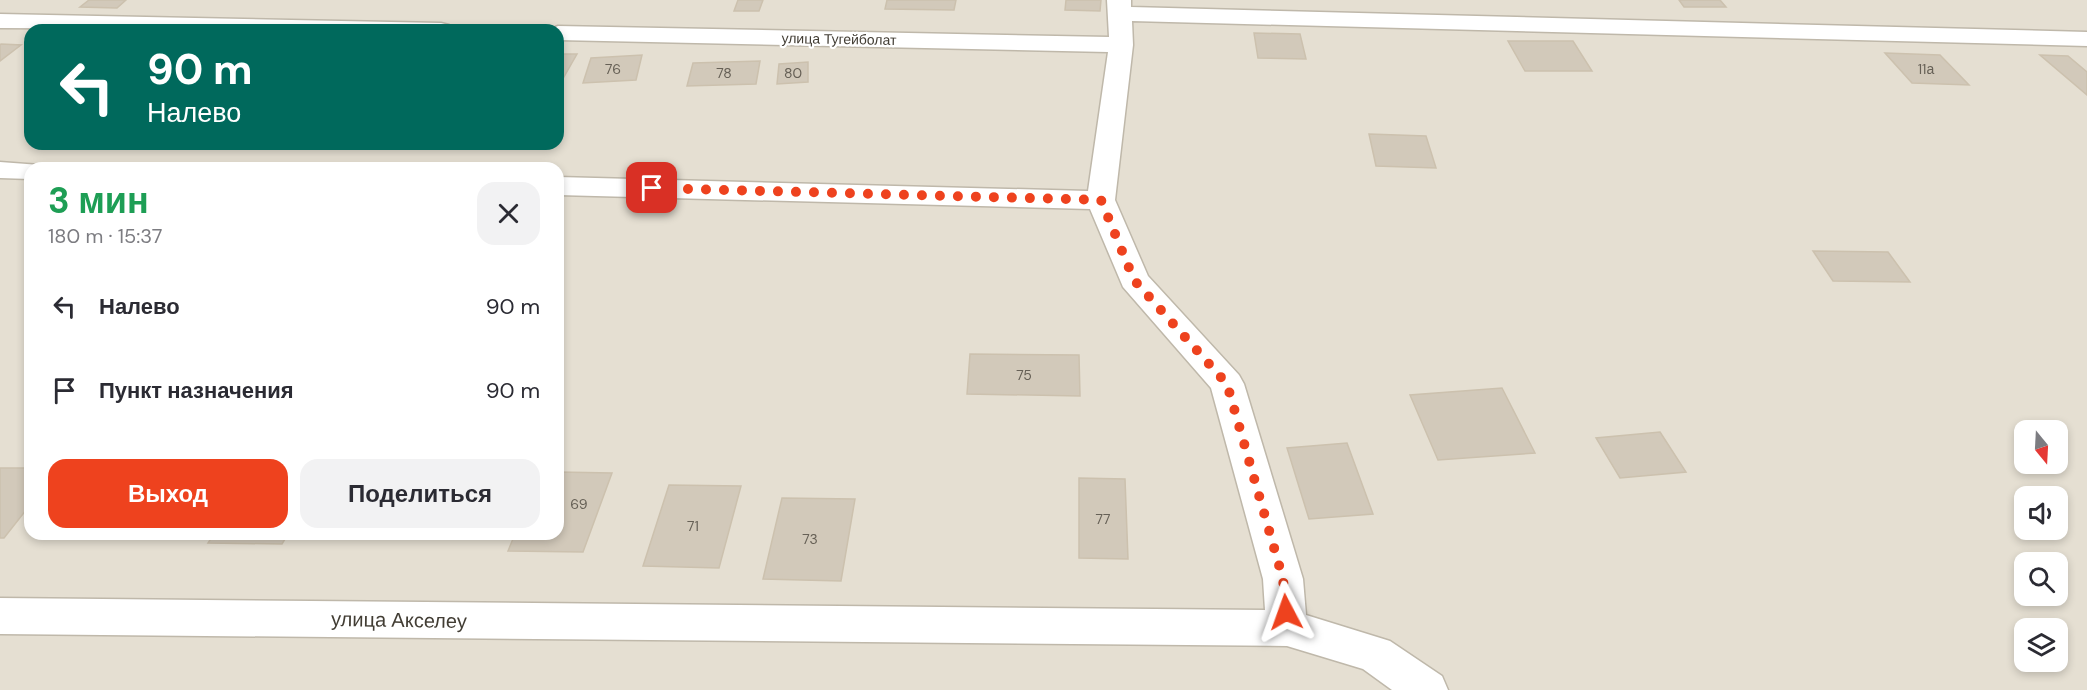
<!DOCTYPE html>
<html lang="ru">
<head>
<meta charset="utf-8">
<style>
	:root { --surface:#fff; --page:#f2f2f3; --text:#2b2b33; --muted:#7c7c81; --accent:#ee421e }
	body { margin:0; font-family:"DM Sans",sans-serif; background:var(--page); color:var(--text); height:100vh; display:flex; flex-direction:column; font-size:22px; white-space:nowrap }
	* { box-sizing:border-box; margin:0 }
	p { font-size:20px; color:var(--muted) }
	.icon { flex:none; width:33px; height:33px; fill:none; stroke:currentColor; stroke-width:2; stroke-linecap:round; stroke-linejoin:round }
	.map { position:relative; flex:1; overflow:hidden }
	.panel { position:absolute; left:24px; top:162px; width:540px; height:378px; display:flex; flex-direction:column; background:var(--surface); border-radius:18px; box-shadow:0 3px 9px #0003 }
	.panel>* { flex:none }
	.banner { position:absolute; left:24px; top:24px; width:540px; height:126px; border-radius:18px; box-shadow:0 3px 9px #0003; background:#00695c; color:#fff; overflow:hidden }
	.needle { width:39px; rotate:162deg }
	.tools { position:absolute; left:2014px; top:420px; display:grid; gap:12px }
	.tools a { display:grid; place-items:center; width:54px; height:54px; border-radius:12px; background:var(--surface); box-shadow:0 3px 9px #0003; font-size:30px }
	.pin { position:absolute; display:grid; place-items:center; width:51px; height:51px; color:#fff; margin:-26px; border-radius:12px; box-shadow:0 3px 9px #0006 }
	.me { position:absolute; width:66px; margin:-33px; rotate:356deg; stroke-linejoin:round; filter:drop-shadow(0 0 4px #0008) }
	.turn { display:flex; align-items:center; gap:21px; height:126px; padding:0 24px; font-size:27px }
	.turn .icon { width:78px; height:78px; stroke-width:2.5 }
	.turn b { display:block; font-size:42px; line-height:51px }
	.round { display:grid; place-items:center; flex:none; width:63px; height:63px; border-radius:18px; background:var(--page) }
	.summary { display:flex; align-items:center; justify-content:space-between; height:102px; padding:0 24px }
	h1 { font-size:36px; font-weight:700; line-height:45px; color:#1e9e55 }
	.button { display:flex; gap:12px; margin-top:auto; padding:12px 24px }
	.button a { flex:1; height:69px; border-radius:18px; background:var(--accent); color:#fff; font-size:24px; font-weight:700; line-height:69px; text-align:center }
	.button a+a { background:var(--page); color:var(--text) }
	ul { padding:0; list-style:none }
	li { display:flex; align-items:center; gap:18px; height:84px; padding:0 24px }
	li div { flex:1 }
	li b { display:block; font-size:22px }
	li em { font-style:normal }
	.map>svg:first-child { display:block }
	.residential { fill:#e5dfd2; fill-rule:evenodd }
	.building { fill:#d2c9ba; stroke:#ccc1ae; stroke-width:1.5 }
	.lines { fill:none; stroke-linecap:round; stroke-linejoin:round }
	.minor-casing { stroke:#bfb8aa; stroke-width:3 }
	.minor { fill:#fff; fill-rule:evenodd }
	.route { stroke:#ee421e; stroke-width:10; stroke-dasharray:0 18 }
	.labels { text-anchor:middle; stroke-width:4.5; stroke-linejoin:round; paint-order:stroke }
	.far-street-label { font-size:14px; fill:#423d34; stroke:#fff }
	.number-label { font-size:14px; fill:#666056 }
	.near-street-label { font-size:20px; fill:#423d34; stroke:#fff }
</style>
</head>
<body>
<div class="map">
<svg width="2087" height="690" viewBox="0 0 2087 690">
	<rect width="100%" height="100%" fill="#f1ede4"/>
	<path class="residential" d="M0 0H2087V690H0ZM30 30H558V144H30ZM30 168H558V534H30ZM2025 430H2058V464H2025ZM2025 496H2058V530H2025ZM2025 562H2058V596H2025ZM2025 628H2058V662H2025Z"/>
	<g class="building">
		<polygon points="89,0 126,0 117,8 80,7"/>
		<polygon points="738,0 763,0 759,11 734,11"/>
		<polygon points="887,0 956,0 954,10 885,9"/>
		<polygon points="1066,0 1101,0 1100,11 1065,10"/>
		<polygon points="1679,0 1720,0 1726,7 1684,7"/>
		<polygon points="1254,33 1300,34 1306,59 1258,58"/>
		<polygon points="1508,41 1573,41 1592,71 1525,71"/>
		<polygon points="0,45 1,44 21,45 0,61"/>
		<polygon points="1885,53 1940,55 1969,85 1912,83"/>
		<polygon points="558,54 577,54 561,82 558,82"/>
		<polygon points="642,55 636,80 583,83 591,58"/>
		<polygon points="2040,55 2068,56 2087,72 2087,95"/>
		<polygon points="760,61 756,84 687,86 693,63"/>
		<polygon points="808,62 808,82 777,84 779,64"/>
		<polygon points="1369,134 1426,136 1436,168 1376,166"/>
		<polygon points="1813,251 1888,252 1910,282 1833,281"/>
		<polygon points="970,354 1079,355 1080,396 967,394"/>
		<polygon points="1502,388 1535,453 1438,460 1410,395"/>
		<polygon points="1660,432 1686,472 1620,478 1596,438"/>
		<polygon points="1347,443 1373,514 1309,519 1287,448"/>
		<polygon points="0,468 30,468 30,505 4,538 0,538"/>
		<polygon points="558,472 612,473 583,552 508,551 515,534 558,534"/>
		<polygon points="1079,478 1125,479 1128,559 1079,558"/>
		<polygon points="669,485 741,486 719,568 643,566"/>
		<polygon points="782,498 855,499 841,581 763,579"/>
		<polygon points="214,534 288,534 282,544 208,543"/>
	</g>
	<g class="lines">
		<g class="minor-casing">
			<g id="minor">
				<polygon points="1107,0 1131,0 1131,7 2087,32 2087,46 1132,21 1133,45 1115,200 1148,276 1239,375 1244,384 1303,579 1306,615 1390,641 1442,676 1448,690 1392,690 1363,669 1287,646 0,634 0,598 1265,610 1263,579 1211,388 1123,287 1090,209 558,195 558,177 1088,191 1108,52 558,40 558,30 548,30 558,26 1109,37"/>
				<polygon points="0,14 441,23 449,25 453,30 0,28"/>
				<polygon points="0,162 40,165 42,168 30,168 30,179 0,178"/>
			</g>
		</g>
		<use href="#minor" class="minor"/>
	</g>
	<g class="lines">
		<polyline class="route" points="652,188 1101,200 1134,280 1227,384 1283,579 1286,612"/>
	</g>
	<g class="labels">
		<g class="far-street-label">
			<text transform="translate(839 39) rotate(1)" y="5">улица Тугейболат</text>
		</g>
		<g class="number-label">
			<text x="613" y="74">76</text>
			<text x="1926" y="74">11а</text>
			<text x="724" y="78">78</text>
			<text x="793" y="78">80</text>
			<text x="1024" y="380">75</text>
			<text x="579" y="509">69</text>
			<text x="1103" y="524">77</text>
			<text x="693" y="531">71</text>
			<text x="810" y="544">73</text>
		</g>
		<g class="near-street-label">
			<text transform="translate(399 620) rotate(1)" y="7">улица Акселеу</text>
		</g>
	</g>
</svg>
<div class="tools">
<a><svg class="needle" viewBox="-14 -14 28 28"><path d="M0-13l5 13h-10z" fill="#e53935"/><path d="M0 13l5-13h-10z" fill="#7c7c81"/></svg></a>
<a><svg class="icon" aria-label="sound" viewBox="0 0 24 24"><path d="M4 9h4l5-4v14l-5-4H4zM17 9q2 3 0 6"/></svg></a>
<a><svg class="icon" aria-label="search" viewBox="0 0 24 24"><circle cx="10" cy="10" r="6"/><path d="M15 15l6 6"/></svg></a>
<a><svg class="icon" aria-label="layers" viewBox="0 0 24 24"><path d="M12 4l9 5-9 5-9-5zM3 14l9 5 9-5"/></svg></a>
</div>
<div class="pin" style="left:652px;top:188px;background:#d93025"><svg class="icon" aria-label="arrive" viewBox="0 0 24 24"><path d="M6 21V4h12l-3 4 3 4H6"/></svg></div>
<svg class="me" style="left:1286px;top:612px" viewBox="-20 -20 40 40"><path d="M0-17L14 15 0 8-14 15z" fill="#ee421e" stroke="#fff" stroke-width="4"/></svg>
<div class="banner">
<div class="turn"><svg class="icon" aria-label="left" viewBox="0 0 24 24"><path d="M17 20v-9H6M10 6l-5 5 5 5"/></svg><div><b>90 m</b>Налево</div></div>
</div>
<section class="panel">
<div class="summary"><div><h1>3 мин</h1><p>180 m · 15:37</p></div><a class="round"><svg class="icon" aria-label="close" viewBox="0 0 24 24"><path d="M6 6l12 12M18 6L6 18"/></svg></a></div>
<ul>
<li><svg class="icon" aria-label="left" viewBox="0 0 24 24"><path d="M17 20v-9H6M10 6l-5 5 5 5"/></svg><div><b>Налево</b></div><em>90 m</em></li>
<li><svg class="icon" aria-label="arrive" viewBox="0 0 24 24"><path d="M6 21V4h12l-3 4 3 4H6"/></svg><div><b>Пункт назначения</b></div><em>90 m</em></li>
</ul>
<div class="button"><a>Выход</a><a>Поделиться</a></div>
</section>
</div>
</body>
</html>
